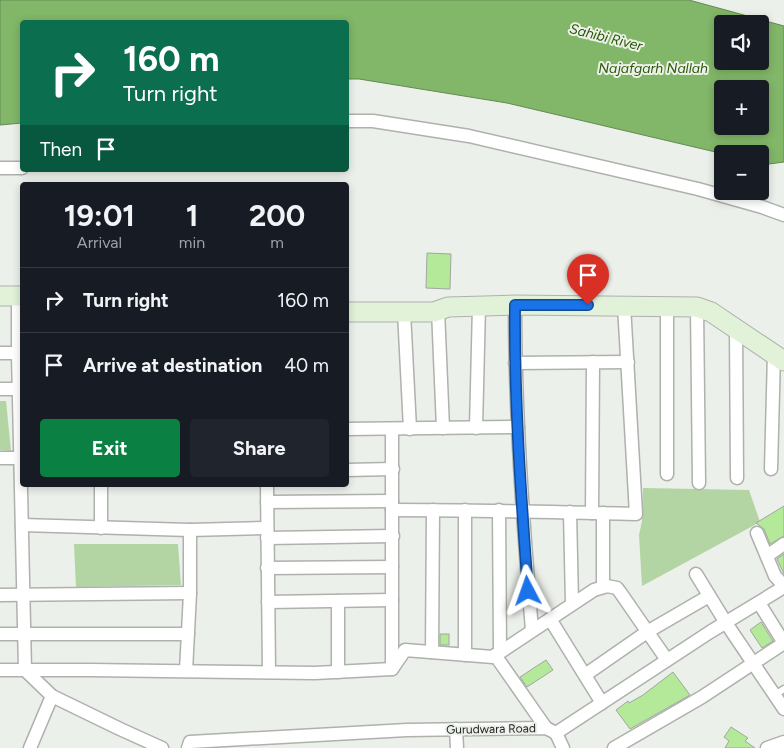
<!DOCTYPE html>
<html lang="en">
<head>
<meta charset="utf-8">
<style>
	:root { --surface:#171b24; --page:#20242c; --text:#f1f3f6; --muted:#9ea1a6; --line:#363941; --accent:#0b8043 }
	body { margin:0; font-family:Figtree,sans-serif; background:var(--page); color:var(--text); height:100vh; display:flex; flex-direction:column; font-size:19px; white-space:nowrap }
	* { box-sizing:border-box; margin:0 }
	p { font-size:16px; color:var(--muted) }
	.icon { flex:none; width:28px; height:28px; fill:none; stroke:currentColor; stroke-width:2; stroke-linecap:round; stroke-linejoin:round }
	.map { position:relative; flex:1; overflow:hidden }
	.details { position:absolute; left:20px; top:182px; width:329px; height:305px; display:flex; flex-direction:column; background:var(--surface); border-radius:5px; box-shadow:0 2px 8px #0003 }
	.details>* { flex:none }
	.top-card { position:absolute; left:20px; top:20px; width:329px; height:152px; border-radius:5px; box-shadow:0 2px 8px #0003; background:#0b6e4f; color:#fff; overflow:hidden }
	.buttons { position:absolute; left:714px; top:15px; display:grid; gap:10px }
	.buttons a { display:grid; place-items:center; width:55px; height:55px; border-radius:5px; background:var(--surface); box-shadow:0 2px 8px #0003; font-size:25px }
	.pin { position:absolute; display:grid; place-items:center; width:42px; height:42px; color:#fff; margin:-51px -21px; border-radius:50% 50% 50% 0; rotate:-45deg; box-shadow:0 0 5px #0007 }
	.pin .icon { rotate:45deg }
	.me { position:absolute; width:55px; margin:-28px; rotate:356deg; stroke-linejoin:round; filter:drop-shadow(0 0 4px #0008) }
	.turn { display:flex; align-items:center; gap:18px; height:105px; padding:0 20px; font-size:22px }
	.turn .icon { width:65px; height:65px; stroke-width:2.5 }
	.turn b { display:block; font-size:35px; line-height:42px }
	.then { display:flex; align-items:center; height:48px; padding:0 20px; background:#0003; gap:10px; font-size:19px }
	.eta { display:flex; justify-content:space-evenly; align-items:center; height:85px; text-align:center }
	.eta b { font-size:30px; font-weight:700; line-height:35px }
	.action { display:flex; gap:10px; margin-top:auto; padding:10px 20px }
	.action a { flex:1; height:58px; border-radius:5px; background:var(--accent); color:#fff; font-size:20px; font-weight:700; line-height:58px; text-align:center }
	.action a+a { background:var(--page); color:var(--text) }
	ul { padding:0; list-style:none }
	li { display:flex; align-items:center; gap:15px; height:65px; padding:0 20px; border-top:1px solid var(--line) }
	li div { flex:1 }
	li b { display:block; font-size:19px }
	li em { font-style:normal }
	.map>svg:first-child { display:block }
	.green { fill:#b3d4a3 }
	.water { fill:#82b668; stroke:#658a53; fill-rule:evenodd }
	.building { fill:#b3e998; stroke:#a2a6a0 }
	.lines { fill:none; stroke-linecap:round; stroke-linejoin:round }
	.lane-casing { stroke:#aeb1ac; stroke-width:9 }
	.street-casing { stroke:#aeb1ac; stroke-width:15 }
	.secondary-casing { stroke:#aeb1ac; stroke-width:21 }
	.lane { stroke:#fff; stroke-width:6 }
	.street { stroke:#fff; stroke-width:12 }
	.secondary { stroke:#e1f2d9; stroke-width:19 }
	.route-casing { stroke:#114b97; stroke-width:12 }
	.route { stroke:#1a73e8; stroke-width:9 }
	.labels { text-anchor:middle; stroke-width:4; stroke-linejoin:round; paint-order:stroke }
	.street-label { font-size:12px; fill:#212321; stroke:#ecf0ea }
	.water-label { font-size:14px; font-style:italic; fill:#2a5903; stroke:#ecf0ea }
</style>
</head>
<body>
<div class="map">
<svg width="784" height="748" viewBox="0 0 784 748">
	<rect width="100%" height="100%" fill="#ecf0ea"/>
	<g class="green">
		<polygon points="0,401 6,401 11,451 0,450"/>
		<polygon points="643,488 749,490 760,522 642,586 639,535 642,521"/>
		<polygon points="74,544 178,544 181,585 76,587"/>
	</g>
	<path class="water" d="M0 0H689L784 26V162L769 164 760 162V154H724L507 103 359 79H346V22H22V123L0 125ZM722 24H760V61H722ZM722 89H760V126H722Z"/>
	<g class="building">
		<polygon points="427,253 451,254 450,289 426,288"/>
		<polygon points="784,506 784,536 770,544 764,529 756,523"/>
		<polygon points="784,554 784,574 777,559"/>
		<polygon points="761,622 773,641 762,648 750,630"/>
		<rect x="440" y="634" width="9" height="11"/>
		<polygon points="546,660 553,670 527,687 520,677"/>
		<polygon points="673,672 690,695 630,729 616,710 628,701 629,703 643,695"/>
		<polygon points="731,727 748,738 745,741 755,748 725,748 729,741 724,737"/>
	</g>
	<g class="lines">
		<g class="lane-casing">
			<polyline id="lane" points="775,695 784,689"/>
		</g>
		<g class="street-casing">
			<g id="street">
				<polyline points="346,121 373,121 469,136 698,189 762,207 784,215"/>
				<polyline points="0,168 22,168"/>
				<polyline points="18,296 18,354 25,670 52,696 120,729 162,748"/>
				<path d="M515 305C515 414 523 522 532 630"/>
				<polyline points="667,306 667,474"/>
				<polyline points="697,307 699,483"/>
				<polyline points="438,310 443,428"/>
				<polyline points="404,312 410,429"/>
				<polyline points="736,329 737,478"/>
				<polyline points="0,353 22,353"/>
				<polyline points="515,363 628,362"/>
				<polyline points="0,389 22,389"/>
				<polyline points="476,428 479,306"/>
				<polyline points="346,429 518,427"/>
				<polyline points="0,458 20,458"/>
				<polyline points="771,469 774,354"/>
				<polyline points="346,470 393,469"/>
				<polyline points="267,485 269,672"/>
				<polyline points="267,502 392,501"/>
				<path d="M392 510C474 510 555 512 636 514L624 305"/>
				<polyline points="465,510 465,655"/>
				<polyline points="499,510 500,651"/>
				<polyline points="570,512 572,603"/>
				<polyline points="592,513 593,362"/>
				<polyline points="603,513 603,587"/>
				<polyline points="22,525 190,530 267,528"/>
				<polyline points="101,528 101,485"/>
				<polyline points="757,533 775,576 784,586"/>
				<polyline points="267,538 393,536"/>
				<polyline points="767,556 784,544"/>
				<polyline points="267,568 392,567"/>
				<polyline points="696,574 726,623 784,709"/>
				<polyline points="0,595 190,593"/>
				<polyline points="338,601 338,672"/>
				<polyline points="268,602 392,600"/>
				<polyline points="759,603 784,643"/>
				<polyline points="550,619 602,703"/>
				<polyline points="0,634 188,634"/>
				<polyline points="432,652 433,510"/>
				<polyline points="495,655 546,728"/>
				<polyline points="392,669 392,429"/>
				<polyline points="0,670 90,670 315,673 392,669 405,650 493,657 594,590 607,586 617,588 620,592 667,660"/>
				<polyline points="186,671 190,593 190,530"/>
				<polyline points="585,675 647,632 709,596"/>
				<polyline points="456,729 457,748"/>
				<polyline points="556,733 710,632 784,587"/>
				<polyline points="556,733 563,748"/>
				<polyline points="30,748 52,696"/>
				<polyline points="188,748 190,742 407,730 546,728 556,733"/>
				<polyline points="614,748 702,697 784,643"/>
				<polyline points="767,748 784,742"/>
			</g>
		</g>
		<g class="secondary-casing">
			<g id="secondary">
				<polyline points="0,296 22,296"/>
				<polyline points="346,312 434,312 448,307 515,305 697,307 711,312 784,361"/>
			</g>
		</g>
		<use href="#lane" class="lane"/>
		<use href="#street" class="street"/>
		<use href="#secondary" class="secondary"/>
	</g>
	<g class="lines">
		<g class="route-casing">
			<path id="route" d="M528 591C521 496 514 400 515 305H588"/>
		</g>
		<use href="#route" class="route"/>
	</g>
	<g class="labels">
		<g class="street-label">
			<text transform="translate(491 729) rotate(-1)" y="4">Gurudwara Road</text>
		</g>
		<g class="water-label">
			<text transform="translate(606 37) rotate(14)" y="5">Sahibi River</text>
			<text x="653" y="73">Najafgarh Nallah</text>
		</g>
	</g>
</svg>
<div class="buttons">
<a><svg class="icon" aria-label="sound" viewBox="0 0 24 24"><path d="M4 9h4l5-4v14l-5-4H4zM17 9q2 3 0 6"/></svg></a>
<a>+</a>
<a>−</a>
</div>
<div class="pin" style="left:588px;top:305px;background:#d93025"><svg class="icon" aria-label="arrive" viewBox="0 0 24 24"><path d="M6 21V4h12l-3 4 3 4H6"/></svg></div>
<svg class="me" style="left:528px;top:591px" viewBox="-20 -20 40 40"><path d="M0-17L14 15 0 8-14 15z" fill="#1a73e8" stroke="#fff" stroke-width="4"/></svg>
<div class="top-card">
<div class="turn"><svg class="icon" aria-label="right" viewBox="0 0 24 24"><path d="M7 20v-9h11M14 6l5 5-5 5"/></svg><div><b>160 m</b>Turn right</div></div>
<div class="then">Then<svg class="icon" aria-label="arrive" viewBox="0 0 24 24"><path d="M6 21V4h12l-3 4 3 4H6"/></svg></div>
</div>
<section class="details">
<div class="eta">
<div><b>19:01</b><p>Arrival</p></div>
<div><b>1</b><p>min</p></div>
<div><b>200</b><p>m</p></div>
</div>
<ul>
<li><svg class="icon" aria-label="right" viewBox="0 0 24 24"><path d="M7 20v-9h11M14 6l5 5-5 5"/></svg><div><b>Turn right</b></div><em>160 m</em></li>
<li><svg class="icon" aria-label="arrive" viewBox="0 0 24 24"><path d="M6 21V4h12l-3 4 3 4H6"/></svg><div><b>Arrive at destination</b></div><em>40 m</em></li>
</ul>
<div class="action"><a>Exit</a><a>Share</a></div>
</section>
</div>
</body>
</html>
